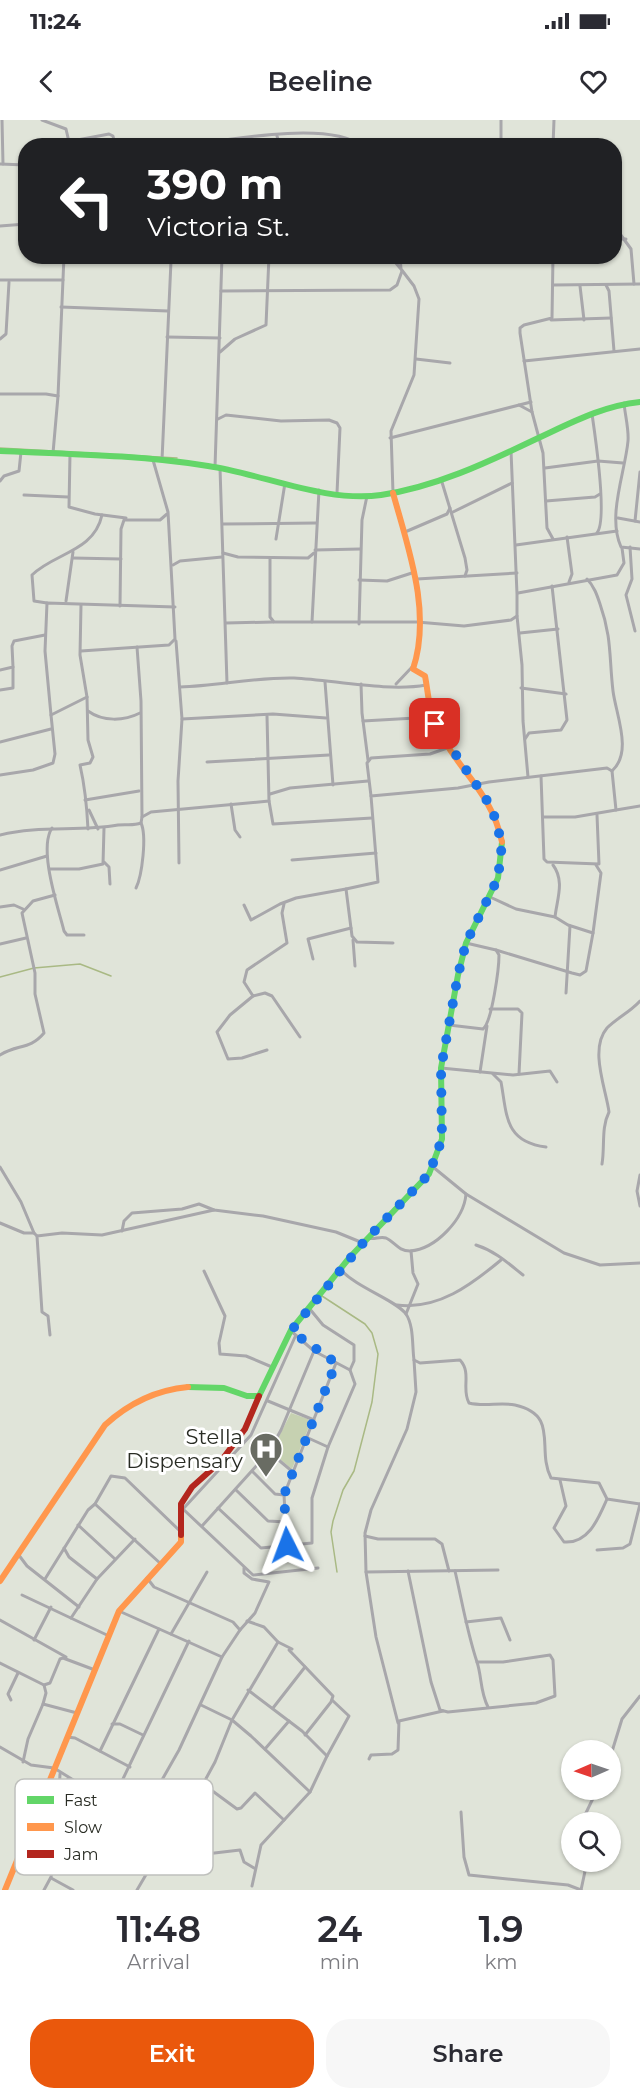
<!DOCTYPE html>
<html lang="en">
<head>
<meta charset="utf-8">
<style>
	:root { --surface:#fff; --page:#f7f7f7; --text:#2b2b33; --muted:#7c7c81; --accent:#ea580c }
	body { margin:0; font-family:Montserrat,sans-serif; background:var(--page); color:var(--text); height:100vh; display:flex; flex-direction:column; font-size:22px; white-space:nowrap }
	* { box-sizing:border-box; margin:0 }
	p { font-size:20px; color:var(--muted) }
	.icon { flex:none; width:33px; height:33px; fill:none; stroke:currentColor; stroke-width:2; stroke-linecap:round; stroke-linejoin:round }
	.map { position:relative; height:1770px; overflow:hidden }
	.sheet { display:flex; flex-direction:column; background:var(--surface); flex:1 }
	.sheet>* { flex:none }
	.banner { position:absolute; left:18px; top:18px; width:604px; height:126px; border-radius:24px; box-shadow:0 2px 4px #0004; background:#202124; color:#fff; overflow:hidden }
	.needle { width:39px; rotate:268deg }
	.buttons { position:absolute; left:561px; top:1620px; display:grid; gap:12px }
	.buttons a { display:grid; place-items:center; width:60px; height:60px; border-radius:50%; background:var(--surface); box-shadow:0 2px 4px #0004; font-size:30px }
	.pin { position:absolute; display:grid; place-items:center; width:51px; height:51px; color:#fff; margin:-26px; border-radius:12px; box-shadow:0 3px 9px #0006 }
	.me { position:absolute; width:66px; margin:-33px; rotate:357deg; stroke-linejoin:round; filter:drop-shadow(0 0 4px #0008) }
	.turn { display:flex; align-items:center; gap:21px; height:126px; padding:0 30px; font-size:27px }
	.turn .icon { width:78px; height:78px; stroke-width:2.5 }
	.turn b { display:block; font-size:42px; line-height:51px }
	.eta { display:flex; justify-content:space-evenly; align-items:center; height:102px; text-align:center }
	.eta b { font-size:36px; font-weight:600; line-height:42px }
	.primary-button { display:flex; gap:12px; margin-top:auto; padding:12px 30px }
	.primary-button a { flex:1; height:69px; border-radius:24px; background:var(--accent); color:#fff; font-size:24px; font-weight:600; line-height:69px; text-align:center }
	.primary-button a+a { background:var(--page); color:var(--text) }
	.status { display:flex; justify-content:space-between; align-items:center; height:42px; padding:0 30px; background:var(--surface); direction:ltr }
	.status svg { height:16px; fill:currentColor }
	header { display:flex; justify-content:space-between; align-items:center; height:78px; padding:0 30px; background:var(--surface); font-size:27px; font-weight:600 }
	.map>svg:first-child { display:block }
	.green { fill:#c6d1b1 }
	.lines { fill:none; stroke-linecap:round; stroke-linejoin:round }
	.stream { stroke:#a9b984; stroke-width:1.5 }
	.street { stroke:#a8a7ab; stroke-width:3 }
	.fast { stroke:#63d668; stroke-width:6 }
	.slow { stroke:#ff974d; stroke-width:6 }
	.jam { stroke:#b3261e; stroke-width:6 }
	.route { stroke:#1a73e8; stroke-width:10; stroke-dasharray:0 18 }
	.labels { text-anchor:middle; stroke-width:6; stroke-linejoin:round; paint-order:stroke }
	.poi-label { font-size:21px; fill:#292c24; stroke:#fff; text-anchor:end }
	.key { fill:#fff; stroke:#bfc0bd; stroke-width:1.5 }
	.key-label { font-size:16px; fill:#292c24 }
</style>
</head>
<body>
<div class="status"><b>11:24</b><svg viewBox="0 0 49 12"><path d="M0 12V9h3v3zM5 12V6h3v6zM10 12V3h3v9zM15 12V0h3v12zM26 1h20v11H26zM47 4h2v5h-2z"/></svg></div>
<header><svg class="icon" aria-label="back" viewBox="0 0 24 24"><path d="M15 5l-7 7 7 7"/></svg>Beeline<svg class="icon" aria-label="heart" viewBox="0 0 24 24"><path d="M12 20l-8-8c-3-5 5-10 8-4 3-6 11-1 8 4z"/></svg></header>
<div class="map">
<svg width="640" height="1770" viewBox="0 0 640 1770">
	<rect width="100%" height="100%" fill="#e0e4d9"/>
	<polygon class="green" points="291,1293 308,1299 310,1304 292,1349 271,1332"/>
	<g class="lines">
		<g class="stream">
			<polyline points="0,328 177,338"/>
			<polyline points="0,857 34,848 80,844 111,856"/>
			<polyline points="322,1176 365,1204 372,1213 378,1234 372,1282 354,1351 343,1370 333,1401 331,1412 337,1452"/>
		</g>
		<g class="street">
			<polyline points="2,0 3,44"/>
			<polyline points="42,0 66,9 69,22"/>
			<polyline points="277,16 280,26"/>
			<polyline points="69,24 72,21 109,14 113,16 115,26"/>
			<path d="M186 26C226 20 331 0 361 26"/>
			<polyline points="237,26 239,20"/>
			<polyline points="501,26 501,0"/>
			<polyline points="553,26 554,0"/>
			<polyline points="0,44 26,45"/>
			<polyline points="0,106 26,104"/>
			<polyline points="615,107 631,129 634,164"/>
			<polyline points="615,119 626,119"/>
			<polyline points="182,136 186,136"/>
			<polyline points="214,136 222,141"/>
			<polyline points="390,136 400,148"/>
			<polyline points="93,138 172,137"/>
			<polyline points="0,160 63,160"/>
			<polyline points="553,165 640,164"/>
			<polyline points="606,165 609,171 614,231"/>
			<polyline points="580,166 584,200"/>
			<polyline points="221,171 390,170 397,165 402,151"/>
			<polyline points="61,187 168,191"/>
			<polyline points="551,200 611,198"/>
			<polyline points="167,217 220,218"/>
			<polyline points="0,219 6,214 9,162"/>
			<polyline points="220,232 235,219 266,205 269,136"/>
			<polyline points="416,239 450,243"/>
			<polyline points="524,241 640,229"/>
			<polyline points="0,274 46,274 58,276"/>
			<path d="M624 283C625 295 629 309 628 321 625 353 607 396 621 427L640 429"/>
			<polyline points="519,285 532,292"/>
			<path d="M592 294C595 315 608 399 597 413"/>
			<polyline points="218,299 226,295 281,301 329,300 337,303 340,308 337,373"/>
			<polyline points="390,318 531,282"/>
			<polyline points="53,333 58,276 64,136"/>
			<polyline points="70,334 69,387 95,394 126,398"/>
			<polyline points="162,340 171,141 174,136"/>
			<polyline points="215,347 222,136"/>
			<polyline points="220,348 227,563"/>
			<polyline points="545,348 598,341 623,343"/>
			<polyline points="441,359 465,438 467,450 465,456"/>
			<polyline points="0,361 4,356 19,351 21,332"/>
			<polyline points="393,373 391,311 414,255 419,179 414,166 401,149 400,136"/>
			<polyline points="24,375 68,377"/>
			<polyline points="546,381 595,377 600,374"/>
			<polyline points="453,392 512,363"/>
			<polyline points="618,398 640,402"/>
			<polyline points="635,401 640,352"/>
			<polyline points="223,404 316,403"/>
			<polyline points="405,412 447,394 450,388"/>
			<polyline points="567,417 572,454 569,462"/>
			<polyline points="276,419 285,363"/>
			<polyline points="553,419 547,408 543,333 532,292 520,213 520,208 524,205 552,198 553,136"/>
			<polyline points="516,425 617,411"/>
			<polyline points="630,427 632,459 626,475 635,511"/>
			<polyline points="315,430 360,429"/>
			<polyline points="223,433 238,437 308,438 314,433"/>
			<polyline points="73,438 121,439"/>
			<polyline points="270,438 270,497 274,502 417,502 464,506 511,500 517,496 517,474 511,331"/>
			<polyline points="173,445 180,441 222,437"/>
			<polyline points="417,459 517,453"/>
			<path d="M587 459C594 466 597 475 600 484 612 518 609 537 613 571 616 595 633 632 612 651"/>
			<polyline points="359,460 387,461 415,452"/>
			<polyline points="518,473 617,455 624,443 622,428"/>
			<polyline points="66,481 73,432"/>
			<path d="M47 483 34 481 32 455C54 433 94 432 102 395"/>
			<path d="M81 485 80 535 87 577 88 620 93 637 90 643 80 645C85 667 87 688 88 709"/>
			<polyline points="120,486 121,409 124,400 160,400 167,394"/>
			<polyline points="517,496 522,545 523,601 528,657"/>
			<polyline points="312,502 319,370"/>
			<polyline points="226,503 273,502"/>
			<polyline points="359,504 362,400 367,376"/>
			<polyline points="520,513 558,509"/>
			<polyline points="176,521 182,599 178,661 179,743"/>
			<polyline points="137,527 141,581 142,697"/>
			<polyline points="81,531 169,525 175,519 168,392 153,340"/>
			<polyline points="0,550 13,547 12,526 14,521 45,515"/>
			<polyline points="325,562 333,665"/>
			<polyline points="361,564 362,593 368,640"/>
			<polyline points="396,564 413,546"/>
			<path d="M180 567C218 566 255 557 294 558 333 560 389 572 426 565"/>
			<polyline points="521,568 566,574"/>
			<polyline points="0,570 13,568 13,547"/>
			<path d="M88 591C103 602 124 601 140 593"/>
			<polyline points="51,595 45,531 47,483 175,487"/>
			<polyline points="182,599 273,594 326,598"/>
			<polyline points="363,601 433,597"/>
			<polyline points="525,619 529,613 561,610 567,600 552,466"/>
			<polyline points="0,622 51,609"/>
			<polyline points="207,642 329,635"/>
			<polyline points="0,655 33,650 53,643 55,634 51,595 87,577"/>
			<polyline points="541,656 544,739 547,742 599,744 597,695"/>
			<polyline points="270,674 290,668 368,661"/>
			<polyline points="371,676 367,643 371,638 430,634 450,627"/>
			<polyline points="85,680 139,671"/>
			<polyline points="269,681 273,704 372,698"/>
			<polyline points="231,684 235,710 240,717"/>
			<polyline points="89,690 98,709"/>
			<polyline points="543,697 575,697 616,690"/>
			<path d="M52 708C38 729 58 787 64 811L67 815H84"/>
			<path d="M0 715C40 705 78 712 118 705 127 704 133 706 141 703L142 697 151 692 269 681 267 596"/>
			<polyline points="292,740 376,733"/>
			<polyline points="104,742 109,747 110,764"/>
			<polyline points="50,749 79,749 103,744 104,708"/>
			<polyline points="0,750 47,736"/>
			<path d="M136 768C142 756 147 716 141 703"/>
			<polyline points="490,777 516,789 555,797"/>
			<polyline points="284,784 282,793 287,823 247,850 244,862 253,876 265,873 272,876 300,917"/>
			<polyline points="244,785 251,800 280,784 296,778 346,769"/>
			<polyline points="0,787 14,785 23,789"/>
			<polyline points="593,813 601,753 596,745"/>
			<polyline points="353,820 355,846"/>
			<polyline points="393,823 357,822 352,816 346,769 378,762 371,676 458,668 489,662 607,648 612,651 616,690 640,686"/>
			<polyline points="0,824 26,818"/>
			<path d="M496 830 572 853 580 855 586 851 593 813 568 805 555 797C557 779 565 761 553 745"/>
			<polyline points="313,839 308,819 351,808"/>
			<polyline points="566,873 570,806"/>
			<polyline points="253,876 230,895 217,912 228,939 242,938 267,930"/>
			<polyline points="490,889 518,889 522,893 519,954"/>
			<path d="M449 905 483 909C492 902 499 848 499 835L496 830 466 823"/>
			<path d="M0 935C17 924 30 930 44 913L35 874V853L22 793 33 781 55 775"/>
			<polyline points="441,948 513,955 550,951 557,962"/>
			<polyline points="480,952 487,906"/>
			<path d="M493 954 501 962C507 994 504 1022 546 1027"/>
			<path d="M602 1044C605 1026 601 1008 609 992 606 969 589 929 607 908 617 898 630 892 640 881"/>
			<polyline points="0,1047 21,1082 34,1113 37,1116"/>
			<polyline points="433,1047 466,1074 564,1133 600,1145 640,1143"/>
			<polyline points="640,1055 637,1071 640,1086"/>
			<polyline points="0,1103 24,1113 34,1113"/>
			<polyline points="122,1111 124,1101 132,1093 182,1089 199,1084 214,1090 263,1096 336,1112 363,1123"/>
			<path d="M367 1118C374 1120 380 1116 386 1118 395 1122 398 1131 410 1131 436 1129 464 1099 466 1074"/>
			<path d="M476 1125C495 1131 508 1143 523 1155"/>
			<path d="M340 1149C357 1168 396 1180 406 1194 414 1206 412 1226 414 1240L420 1243 460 1240C472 1253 461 1269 469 1283 484 1287 500 1282 515 1285 560 1295 536 1329 551 1358L599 1363 607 1379 640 1384"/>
			<polyline points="204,1151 225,1196 219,1223 220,1234 246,1236 272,1247"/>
			<path d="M397 1185C438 1190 471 1165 501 1140"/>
			<polyline points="309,1188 323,1205 354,1225 354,1241 350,1250"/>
			<polyline points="406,1194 418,1164 413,1153 411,1131"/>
			<polyline points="50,1215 48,1196 42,1192 37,1116 62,1113 102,1115 214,1090"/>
			<polyline points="295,1217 251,1315 183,1389 253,1455 318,1448"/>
			<polyline points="268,1281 314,1300"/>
			<polyline points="306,1317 328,1327"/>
			<polyline points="269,1332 293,1352"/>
			<polyline points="253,1352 275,1374 284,1375"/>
			<path d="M560 1360 566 1386 554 1408 564 1422C589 1424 599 1397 607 1379"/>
			<polyline points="236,1370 268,1401 286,1402"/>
			<polyline points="95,1384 111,1356 125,1358 181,1412"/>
			<polyline points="218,1388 261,1428 312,1423 312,1378 328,1327 355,1264 350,1250 314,1231 291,1211"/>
			<polyline points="78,1405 115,1439"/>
			<polyline points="202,1406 269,1332 281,1310 314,1231"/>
			<polyline points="365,1416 378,1419 435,1419 442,1424 449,1451"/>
			<polyline points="287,1426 284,1375 336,1243"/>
			<polyline points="64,1428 69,1437 97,1459"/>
			<polyline points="597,1430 623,1428 630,1424 640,1384"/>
			<polyline points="18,1434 27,1446 79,1487"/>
			<polyline points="408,1451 431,1562 440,1590 448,1592 536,1583 555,1576 553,1540 550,1535 503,1542 477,1542"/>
			<path d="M455 1451C462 1481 467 1512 477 1542 482 1557 480 1572 488 1587"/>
			<polyline points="366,1452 498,1450"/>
			<polyline points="45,1459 88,1390 95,1384 161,1444"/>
			<polyline points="22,1475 109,1516"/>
			<polyline points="119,1491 222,1537"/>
			<polyline points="71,1498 97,1459 135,1419"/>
			<polyline points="0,1500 66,1537"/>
			<polyline points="247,1501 264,1507 278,1522 292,1529"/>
			<polyline points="466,1502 501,1498 510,1520"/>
			<polyline points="240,1510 255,1493 269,1462 252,1459 244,1453 244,1448"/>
			<polyline points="171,1514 207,1452"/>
			<polyline points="34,1520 51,1487"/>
			<polyline points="289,1530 333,1576 331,1582 305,1615"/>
			<polyline points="0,1543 44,1565 50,1563 60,1539 63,1538 95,1550"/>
			<polyline points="248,1570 302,1611 327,1636 310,1672 261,1725 252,1766"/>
			<polyline points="11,1580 8,1574 18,1553"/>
			<polyline points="43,1584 46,1573 44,1565"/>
			<polyline points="201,1585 232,1600 251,1616 310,1672"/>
			<polyline points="273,1588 305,1547"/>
			<polyline points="398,1603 376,1517 366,1452 365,1413 371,1390 407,1309 416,1272 414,1240"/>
			<polyline points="112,1604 120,1604 143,1615"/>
			<polyline points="67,1617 75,1618 130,1647"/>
			<polyline points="0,1627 31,1645 54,1648 83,1666 106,1676 137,1698 142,1695 179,1630 222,1537 240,1510 233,1502 154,1467 147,1458"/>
			<polyline points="265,1629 289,1601"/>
			<polyline points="100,1631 159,1509"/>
			<polyline points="327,1636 349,1596 332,1580"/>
			<polyline points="610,1638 622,1599 640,1576"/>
			<polyline points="369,1639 371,1635 392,1634 398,1630 399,1601 443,1591"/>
			<polyline points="23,1642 28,1619 43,1584 77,1593"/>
			<polyline points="68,1659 75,1677 72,1695 76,1701 148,1752"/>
			<polyline points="203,1664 237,1689 241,1688 255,1673 284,1700"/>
			<polyline points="108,1678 115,1674 121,1663 189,1521"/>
			<polyline points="461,1692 464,1737 469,1755 568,1765 581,1770"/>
			<polyline points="584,1697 597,1670"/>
			<polyline points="138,1698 189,1736 240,1730 244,1742 254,1748"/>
			<polyline points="51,1758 73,1770"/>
			<polyline points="44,1770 51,1757 56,1734 60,1654"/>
			<polyline points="137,1770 164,1724 174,1717 184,1699 215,1642 232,1600 278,1522"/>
			<polyline points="581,1770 587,1742"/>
		</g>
		<g class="fast">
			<path d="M0 331C69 334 139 335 208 346 263 354 326 383 381 375 435 367 486 343 534 320 569 304 601 286 640 282"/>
			<polyline points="188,1267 224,1268 247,1276 259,1276 291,1210 350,1137 429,1054 442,1019 441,948 458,855 466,823 498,758 502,722"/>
		</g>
		<g class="slow">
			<path d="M393 373C408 428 432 492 413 549L425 556C428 571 429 592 436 606 457 650 491 670 502 722"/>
			<path d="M0 1461 105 1305C129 1283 156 1270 188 1267"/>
			<polyline points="5,1770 119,1491 181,1422 181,1415"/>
		</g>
		<polyline class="jam" points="181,1415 181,1384 192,1367 221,1341 245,1309 259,1276"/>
	</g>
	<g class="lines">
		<polyline class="route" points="287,1425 284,1375 336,1243 291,1211 363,1123 429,1054 442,1019 441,948 458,855 466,823 498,758 502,724 492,688 435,604"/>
	</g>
	<defs>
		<g id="hospital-pin" transform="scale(1.725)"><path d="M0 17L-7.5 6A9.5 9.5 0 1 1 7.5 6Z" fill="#696c63" stroke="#fff"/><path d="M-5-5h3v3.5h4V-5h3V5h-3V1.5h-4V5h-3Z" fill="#fff"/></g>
	</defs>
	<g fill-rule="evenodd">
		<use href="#hospital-pin" x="266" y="1329"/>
	</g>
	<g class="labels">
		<g class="poi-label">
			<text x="243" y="1324">Stella<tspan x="243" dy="24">Dispensary</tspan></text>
		</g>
	</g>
	<rect x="15" y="1659" width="198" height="96" rx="9" class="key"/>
	<rect x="27" y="1676" width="27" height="8" fill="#63d668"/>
	<rect x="27" y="1703" width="27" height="8" fill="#ff974d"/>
	<rect x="27" y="1730" width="27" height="8" fill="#b3261e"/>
	<g class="key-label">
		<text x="64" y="1686">Fast</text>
		<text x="64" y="1713">Slow</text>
		<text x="64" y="1740">Jam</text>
	</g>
</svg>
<div class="buttons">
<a><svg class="needle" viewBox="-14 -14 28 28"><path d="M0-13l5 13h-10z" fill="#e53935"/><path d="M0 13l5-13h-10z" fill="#7c7c81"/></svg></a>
<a><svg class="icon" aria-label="search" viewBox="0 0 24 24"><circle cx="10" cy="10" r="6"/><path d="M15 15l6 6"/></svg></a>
</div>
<div class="pin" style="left:435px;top:604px;background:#d93025"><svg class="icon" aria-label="arrive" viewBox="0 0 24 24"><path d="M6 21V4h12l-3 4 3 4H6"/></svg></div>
<svg class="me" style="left:287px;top:1425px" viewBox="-20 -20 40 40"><path d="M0-17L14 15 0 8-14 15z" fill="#1a73e8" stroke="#fff" stroke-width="4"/></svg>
<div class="banner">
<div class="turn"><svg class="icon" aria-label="left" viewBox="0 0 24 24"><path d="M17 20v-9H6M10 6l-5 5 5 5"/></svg><div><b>390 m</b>Victoria St.</div></div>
</div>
</div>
<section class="sheet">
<div class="eta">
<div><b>11:48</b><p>Arrival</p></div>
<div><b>24</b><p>min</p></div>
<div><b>1.9</b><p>km</p></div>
</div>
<div class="primary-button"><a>Exit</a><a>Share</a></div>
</section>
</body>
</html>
